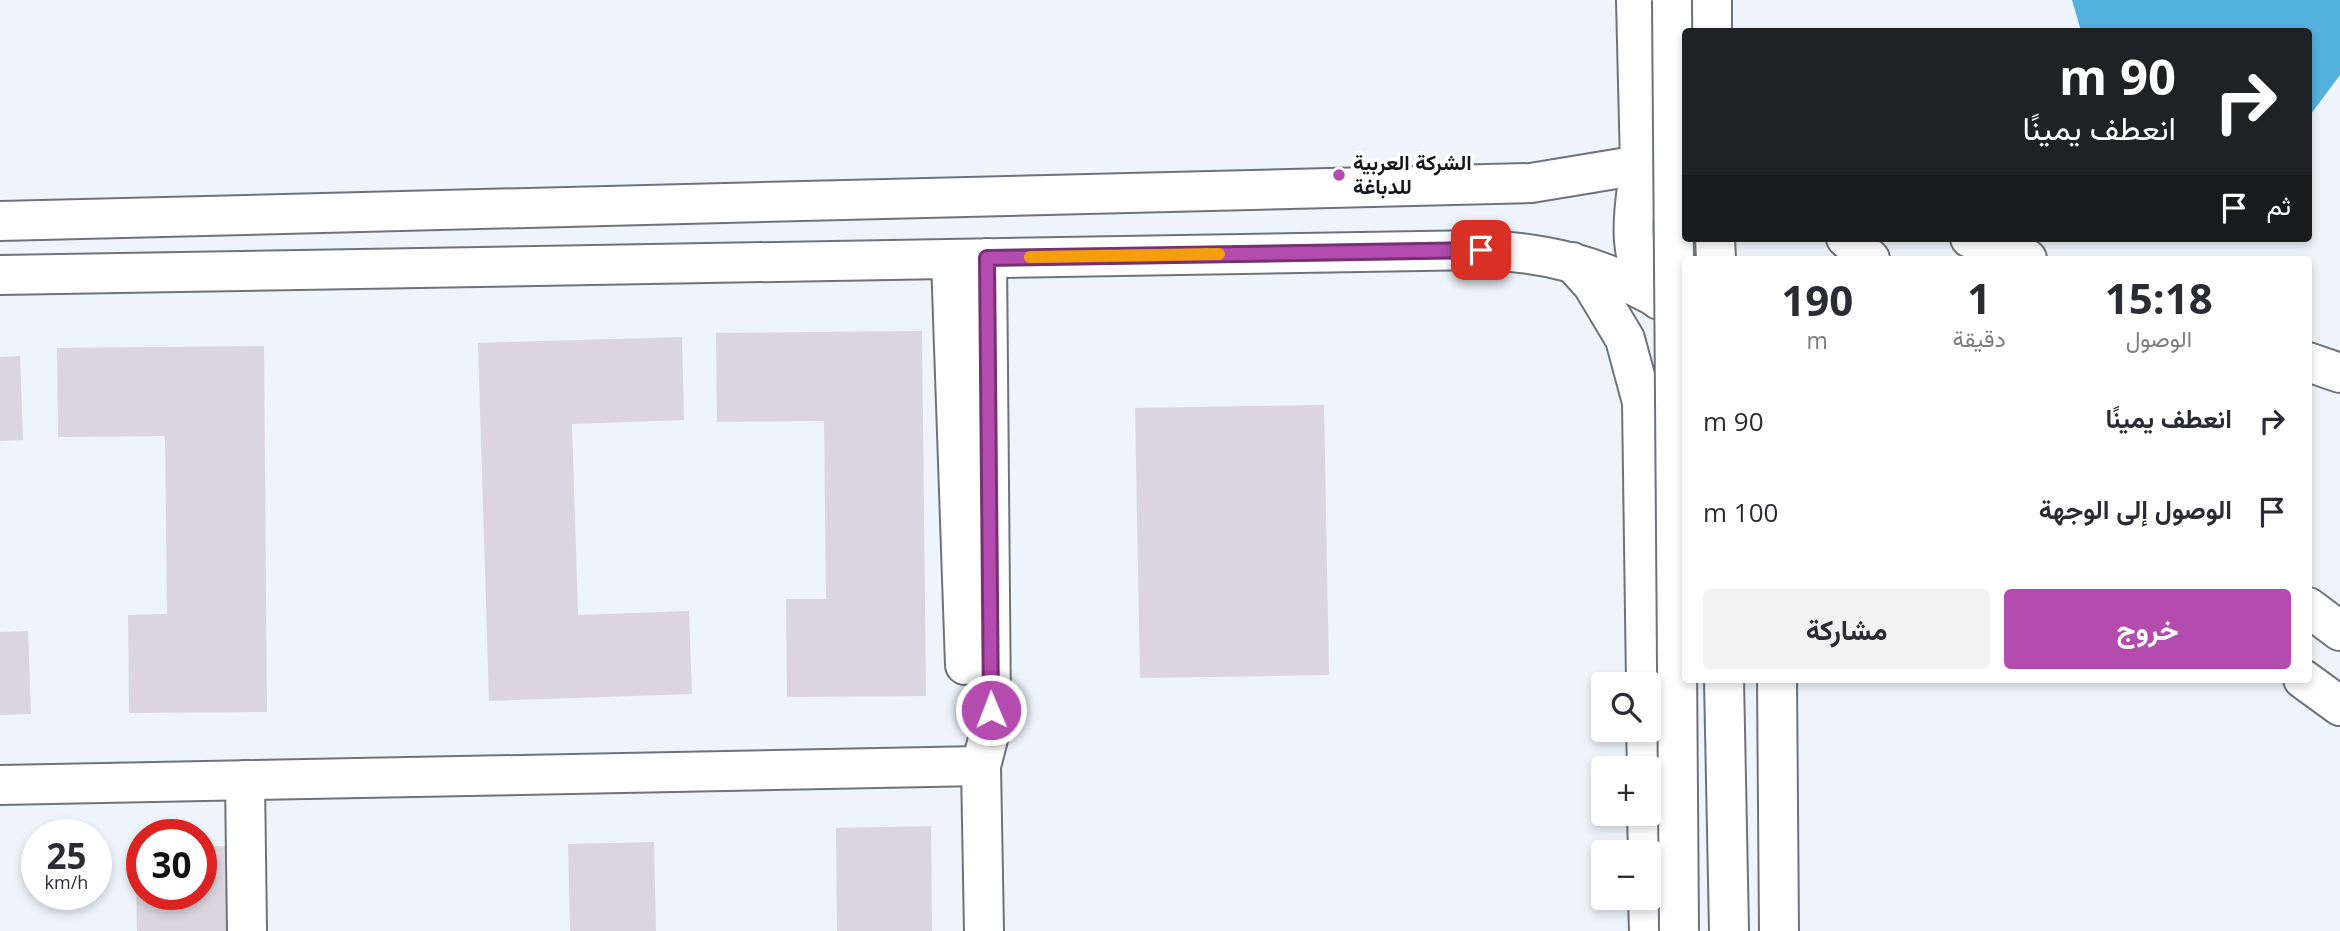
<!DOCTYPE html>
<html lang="ar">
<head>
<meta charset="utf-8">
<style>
	:root { --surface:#fff; --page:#f2f2f3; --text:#2b2b33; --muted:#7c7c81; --accent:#b44cb0 }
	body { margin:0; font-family:"Open Sans",Vazirmatn,sans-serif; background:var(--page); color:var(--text); direction:rtl; height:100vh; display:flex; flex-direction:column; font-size:26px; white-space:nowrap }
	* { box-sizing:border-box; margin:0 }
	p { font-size:23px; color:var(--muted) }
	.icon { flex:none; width:38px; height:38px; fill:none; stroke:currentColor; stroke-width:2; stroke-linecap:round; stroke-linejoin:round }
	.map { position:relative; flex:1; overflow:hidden; direction:ltr }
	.side { position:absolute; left:1682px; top:256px; width:630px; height:427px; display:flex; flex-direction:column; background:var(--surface); border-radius:7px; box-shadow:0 4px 10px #0003; direction:rtl }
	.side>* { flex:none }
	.banner { position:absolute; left:1682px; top:28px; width:630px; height:214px; border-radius:7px; box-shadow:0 4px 10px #0003; direction:rtl; background:#202124; color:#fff; overflow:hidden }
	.controls { position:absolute; left:1591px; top:672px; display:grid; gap:14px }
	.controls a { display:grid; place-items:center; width:70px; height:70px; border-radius:7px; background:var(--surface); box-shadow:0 4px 10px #0003; font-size:35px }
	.speed { position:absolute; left:21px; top:819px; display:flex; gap:14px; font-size:35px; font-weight:700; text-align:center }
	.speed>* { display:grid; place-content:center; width:91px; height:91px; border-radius:50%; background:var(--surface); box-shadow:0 4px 10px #0003; line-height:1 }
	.speed small { font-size:18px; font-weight:400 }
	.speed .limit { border:10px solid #d22; background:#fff; color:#111 }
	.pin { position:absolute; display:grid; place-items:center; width:60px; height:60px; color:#fff; margin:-30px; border-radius:14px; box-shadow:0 4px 10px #0006 }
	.me { position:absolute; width:77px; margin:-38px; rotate:359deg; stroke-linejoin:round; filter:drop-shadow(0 0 5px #0008) }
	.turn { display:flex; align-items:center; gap:24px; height:147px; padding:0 21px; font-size:32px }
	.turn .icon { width:91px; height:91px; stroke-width:2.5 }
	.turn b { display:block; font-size:49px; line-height:60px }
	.then { display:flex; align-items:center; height:66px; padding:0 21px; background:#0003; gap:14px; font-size:26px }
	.eta { display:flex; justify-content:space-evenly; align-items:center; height:119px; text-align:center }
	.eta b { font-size:42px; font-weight:700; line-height:49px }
	.action { display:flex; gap:14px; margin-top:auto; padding:14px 21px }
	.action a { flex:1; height:80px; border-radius:7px; background:var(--accent); color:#fff; font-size:28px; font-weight:700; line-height:80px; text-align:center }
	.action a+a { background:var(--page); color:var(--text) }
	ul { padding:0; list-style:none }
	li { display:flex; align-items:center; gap:21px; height:91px; padding:0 21px }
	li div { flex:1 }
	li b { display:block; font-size:26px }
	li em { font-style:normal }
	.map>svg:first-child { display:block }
	.water { fill:#54b0dd }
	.building { fill:#dad5de }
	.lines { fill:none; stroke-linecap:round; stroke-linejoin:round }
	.minor-casing { stroke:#6e737b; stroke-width:42 }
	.major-casing { stroke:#6e737b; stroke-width:42 }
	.minor { stroke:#fff; stroke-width:38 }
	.major { stroke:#fff; stroke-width:38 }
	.major-bridge-casing { stroke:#6e737b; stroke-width:42; stroke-linecap:butt }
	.major-bridge { stroke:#fff; stroke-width:38 }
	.route-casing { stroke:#753172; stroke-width:18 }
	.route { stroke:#b44cb0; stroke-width:12 }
	.slow { stroke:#f59e0b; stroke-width:12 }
	.poi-dot { fill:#b44cb0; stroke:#fff; stroke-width:2.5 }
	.labels { text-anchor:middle; stroke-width:7; stroke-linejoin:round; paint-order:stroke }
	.poi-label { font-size:21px; font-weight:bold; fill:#141619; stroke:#fff; text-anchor:start }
</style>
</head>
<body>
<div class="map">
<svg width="2340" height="931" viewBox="0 0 2340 931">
	<rect width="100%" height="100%" fill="#eef4fc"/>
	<polygon class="water" points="2072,0 2340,0 2340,75 2308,118 2308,32 2081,31"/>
	<g class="building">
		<polygon points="922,331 926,696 787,697 786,599 826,599 824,421 717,422 716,333"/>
		<polygon points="682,337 684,420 572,424 578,615 689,611 692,694 489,701 478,343"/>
		<polygon points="264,346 267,712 129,713 128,615 167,614 165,436 58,437 57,348"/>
		<polygon points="20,356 23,440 0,441 0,357"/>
		<polygon points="1324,405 1329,675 1140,678 1135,408"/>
		<polygon points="28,631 31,714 0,715 0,632"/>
		<polygon points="931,826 932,931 837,931 836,828"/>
		<polygon points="654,842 656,931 570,931 568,844"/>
		<polygon points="227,846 229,931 137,931 135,849 142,849 142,894 201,894 201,847"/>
	</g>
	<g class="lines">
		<g class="minor-casing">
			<g id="minor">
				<polyline points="1970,238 2027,259"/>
				<polyline points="951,259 965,665"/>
				<polyline points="2308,362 2340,373"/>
				<polyline points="245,780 247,931"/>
				<polyline points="0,785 981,766"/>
				<polyline points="984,931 981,766 989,735 991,710 987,258"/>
			</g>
		</g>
		<g class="major-casing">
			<g id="major">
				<polyline points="1712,0 1712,32"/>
				<polyline points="0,221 1531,183 1640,165 1636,0"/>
				<polyline points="1715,238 1716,259"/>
				<polyline points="1846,238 1870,259"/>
				<polyline points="1572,262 1592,284 1625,339 1642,402 1646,684"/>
				<path d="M0 275 1481 250C1546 252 1599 266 1656 297"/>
				<path d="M1659 300C1623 261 1634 213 1640 165L1663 155"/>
				<polyline points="2308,607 2340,631"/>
				<polyline points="1724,679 1729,931"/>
				<polyline points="1777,679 1779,931"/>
				<polyline points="2303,679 2340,706"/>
				<polyline points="1646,730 1647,768"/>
				<polyline points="1647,814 1648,852"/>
				<polyline points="1648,898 1649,931"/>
			</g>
		</g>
		<use href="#minor" class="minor"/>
		<use href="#major" class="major"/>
		<g class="major-bridge-casing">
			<polyline id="major-bridge" points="1672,0 1679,931"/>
		</g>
		<use href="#major-bridge" class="major-bridge"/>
	</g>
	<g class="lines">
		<g class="route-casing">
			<polyline id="route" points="991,710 987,258 1481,250"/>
		</g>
		<use href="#route" class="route"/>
		<polyline class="slow" points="1030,257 1219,254"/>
	</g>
	<circle class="poi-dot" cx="1339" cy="175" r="7"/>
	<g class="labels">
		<g class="poi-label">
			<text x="1353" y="170">الشركة العربية<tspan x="1353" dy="24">للدباغة</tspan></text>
		</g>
	</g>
</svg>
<div class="controls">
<a><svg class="icon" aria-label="search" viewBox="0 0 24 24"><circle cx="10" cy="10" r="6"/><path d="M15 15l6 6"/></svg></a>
<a>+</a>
<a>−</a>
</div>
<div class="speed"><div>25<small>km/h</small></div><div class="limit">30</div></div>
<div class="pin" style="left:1481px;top:250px;background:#d93025"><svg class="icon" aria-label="arrive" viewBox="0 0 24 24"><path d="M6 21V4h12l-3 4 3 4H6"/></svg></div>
<svg class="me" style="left:991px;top:710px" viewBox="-20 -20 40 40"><circle r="17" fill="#b44cb0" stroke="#fff" stroke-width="3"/><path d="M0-11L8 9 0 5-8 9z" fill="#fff"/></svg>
<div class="banner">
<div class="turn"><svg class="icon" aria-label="right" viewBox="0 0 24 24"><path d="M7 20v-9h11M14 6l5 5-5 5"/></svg><div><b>90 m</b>انعطف يمينًا</div></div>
<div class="then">ثم<svg class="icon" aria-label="arrive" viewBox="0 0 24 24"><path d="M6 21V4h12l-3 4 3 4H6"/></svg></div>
</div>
<section class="side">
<div class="eta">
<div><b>15:18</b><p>الوصول</p></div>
<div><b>1</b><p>دقيقة</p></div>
<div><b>190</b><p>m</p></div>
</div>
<ul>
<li><svg class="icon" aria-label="right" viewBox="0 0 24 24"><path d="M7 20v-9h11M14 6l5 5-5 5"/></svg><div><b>انعطف يمينًا</b></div><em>90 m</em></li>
<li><svg class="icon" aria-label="arrive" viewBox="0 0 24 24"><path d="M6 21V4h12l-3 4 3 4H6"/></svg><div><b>الوصول إلى الوجهة</b></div><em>100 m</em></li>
</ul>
<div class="action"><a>خروج</a><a>مشاركة</a></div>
</section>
</div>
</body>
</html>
